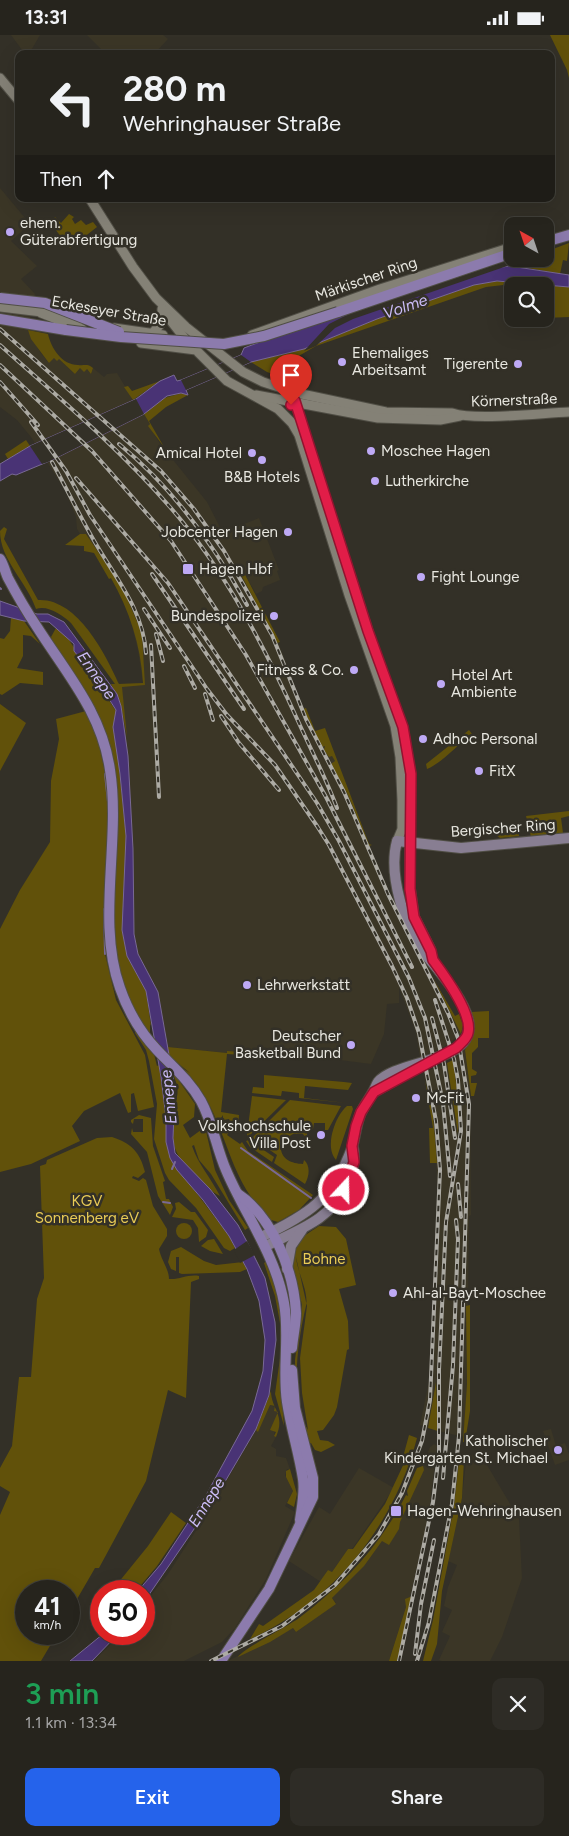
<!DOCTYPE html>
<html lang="en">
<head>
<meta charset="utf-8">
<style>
	:root { --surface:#26241d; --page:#2e2c26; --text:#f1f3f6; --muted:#a4a4a4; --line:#42413b; --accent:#2563eb }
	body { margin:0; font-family:Figtree,sans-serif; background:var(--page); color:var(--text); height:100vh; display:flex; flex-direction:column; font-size:19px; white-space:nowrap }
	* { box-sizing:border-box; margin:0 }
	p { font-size:16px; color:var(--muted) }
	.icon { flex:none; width:28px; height:28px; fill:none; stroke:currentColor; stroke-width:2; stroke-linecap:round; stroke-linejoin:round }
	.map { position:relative; height:1626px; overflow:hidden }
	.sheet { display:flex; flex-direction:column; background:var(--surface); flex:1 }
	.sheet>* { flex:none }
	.top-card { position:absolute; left:15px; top:15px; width:540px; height:152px; border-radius:10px; box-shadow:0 5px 20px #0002,0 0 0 1px var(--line); background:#26241d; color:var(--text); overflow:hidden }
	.needle { width:32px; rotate:320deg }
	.tools { position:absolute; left:504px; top:182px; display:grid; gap:10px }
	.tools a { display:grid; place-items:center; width:50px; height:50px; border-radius:10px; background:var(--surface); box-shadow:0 5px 20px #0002,0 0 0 1px var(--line); font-size:25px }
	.speed { position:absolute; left:15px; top:1545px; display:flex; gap:10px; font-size:25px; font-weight:700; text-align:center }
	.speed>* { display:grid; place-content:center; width:65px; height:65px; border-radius:50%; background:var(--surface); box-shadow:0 5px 20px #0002,0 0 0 1px var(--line); line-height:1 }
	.speed small { font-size:12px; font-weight:400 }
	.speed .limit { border:8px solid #d22; background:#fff; color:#111 }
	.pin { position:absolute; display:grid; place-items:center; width:42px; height:42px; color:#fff; margin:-51px -21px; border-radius:50% 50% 50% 0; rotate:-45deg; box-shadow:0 0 5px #0007 }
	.pin .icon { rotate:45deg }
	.me { position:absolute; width:55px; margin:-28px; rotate:21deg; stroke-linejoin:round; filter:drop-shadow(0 0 4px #0008) }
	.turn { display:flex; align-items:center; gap:18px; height:105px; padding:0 25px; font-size:22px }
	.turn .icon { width:65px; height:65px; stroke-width:2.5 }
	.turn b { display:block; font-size:35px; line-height:42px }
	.then { display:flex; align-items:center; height:48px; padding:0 25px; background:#0003; gap:10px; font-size:19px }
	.round { display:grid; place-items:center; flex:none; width:52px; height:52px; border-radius:10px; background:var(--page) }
	.head { display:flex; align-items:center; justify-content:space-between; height:85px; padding:0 25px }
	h1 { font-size:30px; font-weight:600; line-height:38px; color:#1e9e55 }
	.primary-button { display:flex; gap:10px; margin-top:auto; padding:10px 25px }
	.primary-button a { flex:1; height:58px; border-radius:10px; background:var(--accent); color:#fff; font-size:20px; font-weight:600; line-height:58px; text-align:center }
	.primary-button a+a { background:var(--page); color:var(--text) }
	.status { display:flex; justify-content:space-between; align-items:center; height:35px; padding:0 25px; background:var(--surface); direction:ltr }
	.status svg { height:14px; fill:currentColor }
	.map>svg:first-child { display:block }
	.built { fill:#3b3626 }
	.green { fill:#61510a; fill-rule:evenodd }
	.water { fill:#493375; stroke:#796995 }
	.pier { fill:#333027 }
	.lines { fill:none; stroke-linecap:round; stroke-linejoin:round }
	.stream { stroke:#796995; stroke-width:2 }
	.tertiary-casing { stroke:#504e45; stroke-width:11 }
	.secondary-casing { stroke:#504e45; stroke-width:12 }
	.primary-casing { stroke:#504e45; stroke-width:12 }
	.tertiary { stroke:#848176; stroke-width:9 }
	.secondary { stroke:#887e92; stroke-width:10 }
	.primary { stroke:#8c7bad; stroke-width:10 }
	.rail-casing { stroke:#adaba4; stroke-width:4 }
	.rail { stroke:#333027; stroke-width:2; stroke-dasharray:5.5; stroke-linecap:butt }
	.primary-bridge-casing { stroke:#504e45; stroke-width:12; stroke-linecap:butt }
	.primary-bridge { stroke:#8c7bad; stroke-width:10 }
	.route-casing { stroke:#92132f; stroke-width:12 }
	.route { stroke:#e11d48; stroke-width:9 }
	.poi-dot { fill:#bea9f5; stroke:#333027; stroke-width:2 }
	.labels { text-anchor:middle; stroke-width:5; stroke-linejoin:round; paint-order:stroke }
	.poi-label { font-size:15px; fill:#e8e7e0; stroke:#333027; text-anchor:start }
	.street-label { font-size:15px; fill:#e8e7e0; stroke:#333027 }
	.park-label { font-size:15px; fill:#eacc56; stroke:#333027 }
	.water-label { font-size:16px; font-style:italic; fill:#cbbcf7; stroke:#333027 }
</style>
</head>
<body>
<div class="status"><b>13:31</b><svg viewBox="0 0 49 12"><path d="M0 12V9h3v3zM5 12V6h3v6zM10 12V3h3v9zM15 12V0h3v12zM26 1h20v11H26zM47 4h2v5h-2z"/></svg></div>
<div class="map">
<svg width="569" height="1626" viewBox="0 0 569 1626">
	<rect width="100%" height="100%" fill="#333027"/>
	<g class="built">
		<polygon points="11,0 40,0 29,19 25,19"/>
		<polygon points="87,0 163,0 168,4 154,19 106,19"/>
		<polygon points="0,153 30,189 11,206 37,231 21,244 35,259 28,295 40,317 49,328 54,322 59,324 75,339 80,333 87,334 91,339 93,333 104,342 107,339 117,338 133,365 141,373 150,389 149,391 161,410 207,467 223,498 227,500 231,498 231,494 259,483 279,535 277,536 280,545 263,552 262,556 256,559 240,530 237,532 278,607 307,683 322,711 325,710 327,719 332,720 335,726 332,729 348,760 389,856 454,982 461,999 444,1012 420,1023 416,997 399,952 399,968 387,969 384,999 371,1029 246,1013 242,1017 228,1016 227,1018 168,1012 158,957 138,919 134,899 133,814 128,721 111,649 143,648 138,615 129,579 121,561 86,499 80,499 77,494 76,482 65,455 31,402 17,385 0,372"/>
		<polygon points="465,1015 470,1052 471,1176 471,1180 469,1181 468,1271 466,1272 465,1289 467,1349 464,1402 438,1396 435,1351 428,1393 420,1390 429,1346 438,1153 433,1081 424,1037 447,1028 458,1103 458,1064 453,1025"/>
		<polygon points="267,1369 275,1372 278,1377 274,1400 276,1402 271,1411 276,1414 276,1421 286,1423 290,1434 287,1434 285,1440 293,1456 285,1471 295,1477 266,1544 235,1593 222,1607 184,1626 94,1626 121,1599 144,1599 144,1569 168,1539 214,1468 253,1400"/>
		<polygon points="551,1394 556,1411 565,1408 569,1419 569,1425 555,1430 543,1396"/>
		<polygon points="434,1409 437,1411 428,1485 410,1562 406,1565 406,1572 389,1626 228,1626 293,1593 296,1597 336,1568 332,1563 373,1518 408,1461 420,1432 423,1430 430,1412"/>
		<polygon points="467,1418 484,1425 519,1484 522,1543 502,1602 490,1626 442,1626 439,1625 450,1601 442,1597 452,1575 444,1571 448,1552 457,1530 448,1526 462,1463"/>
		<polygon points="359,1433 394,1453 352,1514 348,1514 332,1537 328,1535 321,1547 289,1526 319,1472 330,1479"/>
	</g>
	<g class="green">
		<polygon points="550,0 569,0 569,43 567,35"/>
		<polygon points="69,179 74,182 72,184 75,189 81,185 86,190 93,187 97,192 70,213 51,189 55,182 61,188"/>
		<polygon points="569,208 567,226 563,225 560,239 512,230 529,224 545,224 545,217"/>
		<polygon points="497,246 569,252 569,282 545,283 545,251 513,249 486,252 316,311 297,322 301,322 294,344 289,333 287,335 289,344 286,344 267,337 251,327 304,314 377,284 474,250"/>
		<path d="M28 295 48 299C51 313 62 330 78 330 85 331 87 328 93 333L91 339 87 334 84 337 80 333 75 339 59 324 57 326 54 323 49 328 31 304Z"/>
		<polygon points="160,346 133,365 124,352 128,351 132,356"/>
		<polygon points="182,358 188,360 166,372 149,386 164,412 148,391 150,389 144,379 161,364"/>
		<polygon points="26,405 30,411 8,424 5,419"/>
		<path d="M4 492 7 494 4 504 38 565C77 563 105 618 119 649L143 648C141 610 129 575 111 543L109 544 94 518 84 516V511L65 510 80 499H86L123 554 138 589 142 600 145 650 122 652 127 702 121 671 111 649H115L71 588C62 580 48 570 36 574 27 547 0 525 0 496Z"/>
		<polygon points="240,530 280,607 277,608 237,532"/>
		<polygon points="11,583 24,586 40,609 31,601 23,600 23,621 17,633 43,637 43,650 20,648 2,660 0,659 0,603 4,604 10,596"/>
		<path d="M56 593 67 602 116 676 117 713 126 801 122 895 127 921 146 956 151 991 150 989V1000C141 987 131 973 125 958 96 880 133 791 110 710 99 672 76 641 53 608L51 602Z"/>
		<polygon points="0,669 26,688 0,736"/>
		<polygon points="306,673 315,696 325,693 369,809 372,810 369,811 348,760 331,729 335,726 332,721 329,722 324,715 325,711 322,712 303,674"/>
		<polygon points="86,676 98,705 105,737 108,782 103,895 105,919 116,965 145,1020 154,1072 138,1076 134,1058 131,1059 131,1077 128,1078 120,1058 84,1076 72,1091 80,1106 31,1129 0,1137 0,894 20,855 50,807 51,746 59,704 56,684"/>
		<path d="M469 695 472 699C458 709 442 728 427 734L426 729Z"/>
		<polygon points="569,776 569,781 561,783 563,798 531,802 526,781"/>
		<polygon points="519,793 519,801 500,803 496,800 496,795"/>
		<polygon points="434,945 455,981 459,979 463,990 461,999"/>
		<polygon points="489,976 489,1003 478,1003 478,1012 472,1018 472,1034 477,1037 476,1040 471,1041 471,1048 477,1048 474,1061 471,1061 465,1015 474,996 471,977"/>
		<polygon points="136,995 154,1019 157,1031 159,1030 166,1083 166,1107 170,1123 229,1201 235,1213 230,1216 224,1213 196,1173 169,1145 165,1138 154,1104 157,1069 149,1026 146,1015 135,998"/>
		<path d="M168 1012 227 1018V1016L242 1017 246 1013 261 1015V1018L247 1017 243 1020 227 1019 221 1077 239 1080 238 1093H233L229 1084 223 1085V1080L220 1085 224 1097H229L227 1100 240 1109 242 1107 248 1116 313 1160 299 1175 278 1187 271 1185 267 1180 265 1181C255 1168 245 1155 238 1139 221 1102 213 1059 180 1032L190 1038 169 1021Z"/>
		<polygon points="453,1025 458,1064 458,1099 447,1028"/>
		<path d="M171 1034 195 1069 194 1082 183 1090 190 1103 205 1092 215 1135 229 1165 248 1193 245 1195 211 1139 199 1125 194 1110 192 1111C198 1129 211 1143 220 1161 211 1157 203 1148 196 1141 165 1111 175 1106 174 1067 182 1058 175 1044 171 1034Z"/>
		<polygon points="264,1040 344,1047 352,1048 348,1055 305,1051 304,1063 346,1068 299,1063 299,1058 282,1056 281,1061 252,1058 253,1052 264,1053"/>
		<polygon points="425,1045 433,1081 437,1128 430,1128 429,1093 433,1093"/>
		<polygon points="252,1061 286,1065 248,1102 247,1100"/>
		<path d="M290 1065 341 1071 328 1095H325V1088H314L313 1094 307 1097V1104L303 1099H293L283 1105C276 1121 289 1129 303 1129L304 1125C311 1131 309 1142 305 1149L274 1128 277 1120 252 1103Z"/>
		<path d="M347 1071H352L353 1074 336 1125C324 1112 335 1081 347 1071Z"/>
		<polygon points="139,1080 151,1083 153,1111 165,1146 163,1147 166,1164 169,1164 173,1172 170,1180 158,1161 147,1117 131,1099 132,1093 133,1097 143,1097 143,1084 134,1084 133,1089 131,1087 131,1085"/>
		<path d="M112 1102C131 1108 140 1117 145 1137L138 1143 133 1141 132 1143 139 1146 143 1143 146 1145 153 1171 167 1194V1201L159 1214C161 1225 169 1234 169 1244 179 1245 188 1239 199 1241V1244L191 1247 186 1363 168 1355 146 1446 99 1533H95L69 1578V1556H26V1599H57L41 1626H0V1480L10 1457 0 1451V1433L12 1411 19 1342H31L37 1264 44 1243 40 1131 46 1129 47 1125 97 1103Z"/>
		<polygon points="249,1105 274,1122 272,1127 250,1112 246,1106"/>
		<polygon points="179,1167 191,1177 195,1177 208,1195 206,1202 199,1207 198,1193 193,1185 172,1182 176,1174 175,1168"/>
		<circle cx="184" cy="1196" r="8"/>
		<path d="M319 1191 336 1192 346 1204 356 1250 339 1254 348 1286 349 1314 347 1315 337 1372 334 1380 323 1395 317 1396 320 1405 328 1406 335 1410 321 1417 315 1415 311 1408 308 1409 300 1378 295 1346V1325L302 1270 292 1227 295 1213 301 1203ZM296 1222 307 1271 300 1323 302 1358 308 1395C289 1363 298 1304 306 1271 309 1256 297 1237 296 1222Z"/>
		<polygon points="214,1204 223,1219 210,1216 201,1211 208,1205"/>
		<polygon points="181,1212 204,1226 216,1230 243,1227 247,1234 240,1237 182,1239 179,1238 179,1222 176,1222 176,1236 171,1234 168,1227 171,1216"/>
		<polygon points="268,1225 277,1251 283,1287 281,1355 284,1391 275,1359 281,1316 280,1288 275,1261 264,1228"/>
		<polygon points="470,1270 470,1376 465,1407 463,1407 467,1349 466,1271"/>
		<polygon points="436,1347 438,1396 428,1393"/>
		<path d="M271 1356C271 1374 286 1380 276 1402L274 1401 276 1397 270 1395 278 1377 274 1376 275 1371 270 1370 258 1397 256 1395Z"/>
		<path d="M409 1400 417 1403C394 1491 333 1567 250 1604L259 1589 263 1591 314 1555 328 1535 332 1537 348 1514H353L385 1469 406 1424 403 1422Z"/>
		<polygon points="461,1425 464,1425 462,1463 442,1556 437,1609 431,1626 423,1626 433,1585 454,1471 459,1426"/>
		<path d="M423 1431 424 1435 400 1487 399 1494 389 1510 382 1506 364 1531 332 1563 336 1569 296 1597 293 1593 270 1607 238 1622C242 1614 287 1592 299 1583 344 1549 380 1511 406 1460L408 1461 407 1456 417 1433Z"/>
		<polygon points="290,1434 297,1459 294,1472 287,1468 293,1456 286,1442 286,1436"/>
		<polygon points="171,1477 186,1488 157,1531 136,1556 118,1556 118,1548 148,1511"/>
		<polygon points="410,1562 412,1563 397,1626 389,1626 406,1572 405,1564"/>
	</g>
	<g class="water">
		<polygon points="510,231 569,240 569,252 497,246 474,250 377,284 304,314 251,327 186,355 188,360 181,358 167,361 144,379 52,425 16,440 12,439 0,446 0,429 30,411 136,364 160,346 174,340 177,346 181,345 241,320 244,313 289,296 486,234"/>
		<polygon points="0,566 37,579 48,579 64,587 117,659 121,671 128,721 133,814 134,899 138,919 158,957 162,980 175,1054 173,1103 175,1118 210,1154 238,1190 246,1205 265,1243 275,1287 276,1305 269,1360 256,1394 216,1462 144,1567 144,1556 138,1556 161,1529 205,1462 252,1376 263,1336 265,1305 259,1266 247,1234 229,1201 203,1165 177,1135 170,1123 166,1107 166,1083 161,1042 146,956 127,921 122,895 126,801 120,739 113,692 116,675 95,642 74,616 74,609 49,587 24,586 0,580"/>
		<polygon points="103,1599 118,1599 92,1626 70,1626"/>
	</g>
	<g class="pier">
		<polygon points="513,229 353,284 335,293 316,311 304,316 329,289 351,278 491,231"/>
		<polygon points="241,320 251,327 186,355 181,345"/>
		<polygon points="136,364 144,379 48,427 42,429 30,411"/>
		<polygon points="247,1206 255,1220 240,1228 234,1215"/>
	</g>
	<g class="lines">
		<g class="stream">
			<polyline points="0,553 1,554"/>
			<polyline points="105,739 108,767"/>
			<polyline points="104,874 105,919"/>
			<polyline points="241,1113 311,1163"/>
			<polyline points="172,1134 175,1127"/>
			<polyline points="163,1167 170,1168"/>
		</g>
		<g class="tertiary-casing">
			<g id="tertiary">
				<polyline points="0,43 19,66"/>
				<path d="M90 164 133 232 156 263 186 292 243 337 263 347 297 358 386 377 452 378C475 386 541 378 569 377"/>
				<polyline points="0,272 50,278 79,286"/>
				<polyline points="41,278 82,294"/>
				<polyline points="168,282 189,309"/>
				<polyline points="114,293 163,300"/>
				<polyline points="152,299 162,287 162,274"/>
				<polyline points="252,300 380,254 512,212"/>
				<polyline points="141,308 196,315 227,346 278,374 292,388 299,400 349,560 395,691 400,722 402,765 402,794 397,806"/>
				<polyline points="285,354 295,366 315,432"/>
				<polyline points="256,360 378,383 440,385 460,381"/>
				<polyline points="331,480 379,630 403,692 411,739 410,807"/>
			</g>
		</g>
		<g class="secondary-casing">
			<g id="secondary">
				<polyline points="410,807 410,854 414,882 430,914"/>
				<polyline points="374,1057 404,1040"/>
				<path d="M261 1202C308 1180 333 1164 352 1113 355 1102 356 1091 360 1080 363 1072 369 1065 373 1057 375 1054 376 1050 378 1047 396 1025 472 1028 469 990 467 967 440 937 426 920 404 893 388 839 397 806L461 813 569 803"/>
				<path d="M266 1211C298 1195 331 1185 347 1150 352 1137 356 1126 353 1112"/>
				<polyline points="287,1234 291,1211 302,1195"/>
			</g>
		</g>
		<g class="primary-casing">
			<g id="primary">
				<polyline points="545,207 569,200"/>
				<polyline points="338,277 512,218"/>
				<polyline points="0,284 66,295"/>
				<path d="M0 524C4 530 5 537 8 543 17 560 27 577 37 592 67 639 102 678 110 735 121 805 96 887 120 953 128 976 140 997 157 1015 173 1032 189 1045 201 1066 213 1088 216 1112 226 1135 245 1180 275 1218 284 1268 290 1301 282 1334 287 1367 291 1393 299 1418 303 1444 305 1457 302 1471 300 1485"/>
				<path d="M238 1159C273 1182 294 1237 296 1278 296 1289 293 1301 292 1313"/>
				<polyline points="221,1626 269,1554 313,1462 313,1443 295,1373 292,1335"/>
			</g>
		</g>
		<use href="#tertiary" class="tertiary"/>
		<use href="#secondary" class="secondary"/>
		<use href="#primary" class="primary"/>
		<g class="rail-casing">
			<g id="rail">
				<polyline points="0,294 161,436 194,474 224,516 272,600 306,684 344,757 388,859 448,978 458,1003 469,1069 459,1401 452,1469 429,1587 417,1626"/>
				<path d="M0 310C58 362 119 413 170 472 225 535 264 611 298 686 311 715 326 743 337 773"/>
				<polyline points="0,330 92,416 171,506 246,620 326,762 412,932"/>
				<polyline points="0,347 38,390"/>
				<polyline points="31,387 66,436 90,480 207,654 227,680 275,730 317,791 329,810 392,931 407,963 419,998 436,1086 440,1135 430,1365 422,1406 402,1458 379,1499 335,1550 282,1591 211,1626"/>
				<path d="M119 409C172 452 214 510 247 570"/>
				<path d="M52 427C67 454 80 482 96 509 117 545 143 575 146 618"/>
				<polyline points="76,443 168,548 317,768 339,806 409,943 425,983 443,1068 450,1141"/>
				<polyline points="152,539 244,674"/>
				<polyline points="144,574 170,613"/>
				<polyline points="156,599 163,626"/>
				<polyline points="151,610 159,762"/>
				<polyline points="184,631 195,653"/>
				<polyline points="205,659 213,685"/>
				<polyline points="221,681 239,708 279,755"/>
				<polyline points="432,983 444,1029 455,1103"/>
				<polyline points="458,1149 461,1182"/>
				<polyline points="443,1443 453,1330 458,1204 456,1185"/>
				<polyline points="415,1619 421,1569 434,1505"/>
				<polyline points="399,1626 433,1467 439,1419 439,1335 446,1187 461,1096 458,1045 454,1024 435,965"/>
			</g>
		</g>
		<use href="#rail" class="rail"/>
		<g class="primary-bridge-casing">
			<g id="primary-bridge">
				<polyline points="0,263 45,268 119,297"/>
				<polyline points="66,295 121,302 224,309 264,301 338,277"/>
			</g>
		</g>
		<use href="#primary-bridge" class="primary-bridge"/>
	</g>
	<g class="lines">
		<g class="route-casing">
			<path id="route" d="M291 370 295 366 368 596 403 692 411 739 410 854 414 882 431 916 433 925C444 940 473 979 468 998 467 1004 460 1009 456 1013L374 1057 361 1077 356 1091 352 1111 354 1127 344 1155"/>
		</g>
		<use href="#route" class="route"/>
	</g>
	<g class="poi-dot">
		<circle cx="10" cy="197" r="5"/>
		<circle cx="342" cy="327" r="5"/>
		<circle cx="518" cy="329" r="5"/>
		<circle cx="371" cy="416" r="5"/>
		<circle cx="252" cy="418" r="5"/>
		<circle cx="262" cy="425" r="5"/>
		<circle cx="375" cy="446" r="5"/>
		<circle cx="288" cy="497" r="5"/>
		<rect x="182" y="528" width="12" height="12" rx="2.5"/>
		<circle cx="421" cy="542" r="5"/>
		<circle cx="274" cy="581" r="5"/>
		<circle cx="354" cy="635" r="5"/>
		<circle cx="441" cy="649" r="5"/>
		<circle cx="423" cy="704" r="5"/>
		<circle cx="479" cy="736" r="5"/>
		<circle cx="247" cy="950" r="5"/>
		<circle cx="351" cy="1010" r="5"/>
		<circle cx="416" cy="1063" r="5"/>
		<circle cx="321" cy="1100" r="5"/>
		<circle cx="393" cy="1258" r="5"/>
		<circle cx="558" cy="1415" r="5"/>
		<rect x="390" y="1470" width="12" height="12" rx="2.5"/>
	</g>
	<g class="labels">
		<g class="poi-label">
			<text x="20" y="193">ehem.<tspan x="20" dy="17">Güterabfertigung</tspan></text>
			<text x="352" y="323">Ehemaliges<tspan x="352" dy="17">Arbeitsamt</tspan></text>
			<text x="508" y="334" text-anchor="end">Tigerente</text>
			<text x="381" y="421">Moschee Hagen</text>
			<text x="242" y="423" text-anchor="end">Amical Hotel</text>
			<text x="262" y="447" text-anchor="middle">B&amp;B Hotels</text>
			<text x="385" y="451">Lutherkirche</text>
			<text x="278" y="502" text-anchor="end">Jobcenter Hagen</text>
			<text x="199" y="539">Hagen Hbf</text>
			<text x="431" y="547">Fight Lounge</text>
			<text x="264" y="586" text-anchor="end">Bundespolizei</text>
			<text x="344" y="640" text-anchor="end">Fitness &amp; Co.</text>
			<text x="451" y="645">Hotel Art<tspan x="451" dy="17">Ambiente</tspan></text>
			<text x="433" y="709">Adhoc Personal</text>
			<text x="489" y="741">FitX</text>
			<text x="257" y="955">Lehrwerkstatt</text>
			<text x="341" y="1006" text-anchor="end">Deutscher<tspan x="341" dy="17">Basketball Bund</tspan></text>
			<text x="426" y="1068">McFit</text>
			<text x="311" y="1096" text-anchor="end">Volkshochschule<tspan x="311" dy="17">Villa Post</tspan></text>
			<text x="403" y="1263">Ahl-al-Bayt-Moschee</text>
			<text x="548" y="1411" text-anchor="end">Katholischer<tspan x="548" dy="17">Kindergarten St. Michael</tspan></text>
			<text x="407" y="1481">Hagen-Wehringhausen</text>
		</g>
		<g class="street-label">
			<text transform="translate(366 244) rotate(-19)" y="5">Märkischer Ring</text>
			<text transform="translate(109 276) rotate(10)" y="5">Eckeseyer Straße</text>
			<text transform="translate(514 365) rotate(-2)" y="5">Körnerstraße</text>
			<text transform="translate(503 793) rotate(-4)" y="5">Bergischer Ring</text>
		</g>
		<g class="park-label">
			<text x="87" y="1171">KGV<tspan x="87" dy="17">Sonnenberg eV</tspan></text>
			<text x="324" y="1229">Bohne</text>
		</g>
		<g class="water-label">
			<text transform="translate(405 271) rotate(-19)" y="6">Volme</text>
			<text transform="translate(97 640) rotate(55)" y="6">Ennepe</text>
			<text transform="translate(168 1062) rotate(-96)" y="6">Ennepe</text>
			<text transform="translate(206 1467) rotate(-58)" y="6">Ennepe</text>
		</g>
	</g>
</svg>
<div class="tools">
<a><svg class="needle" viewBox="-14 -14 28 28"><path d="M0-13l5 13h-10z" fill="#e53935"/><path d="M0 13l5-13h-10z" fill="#a4a4a4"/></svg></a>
<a><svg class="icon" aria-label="search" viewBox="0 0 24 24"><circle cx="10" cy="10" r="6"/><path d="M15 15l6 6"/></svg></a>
</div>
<div class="speed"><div>41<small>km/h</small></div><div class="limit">50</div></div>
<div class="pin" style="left:291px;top:370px;background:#d93025"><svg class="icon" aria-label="arrive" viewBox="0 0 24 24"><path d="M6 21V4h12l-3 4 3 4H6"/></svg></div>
<svg class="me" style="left:344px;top:1155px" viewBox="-20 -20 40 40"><circle r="17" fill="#e11d48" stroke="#fff" stroke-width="3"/><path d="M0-11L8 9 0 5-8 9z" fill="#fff"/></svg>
<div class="top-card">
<div class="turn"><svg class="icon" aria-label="left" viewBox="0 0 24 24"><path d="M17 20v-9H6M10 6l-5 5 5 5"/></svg><div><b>280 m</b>Wehringhauser Straße</div></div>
<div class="then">Then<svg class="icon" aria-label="ahead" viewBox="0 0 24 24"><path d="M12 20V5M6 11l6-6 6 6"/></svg></div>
</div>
</div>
<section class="sheet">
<div class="head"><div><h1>3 min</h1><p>1.1 km · 13:34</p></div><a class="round"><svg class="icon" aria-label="close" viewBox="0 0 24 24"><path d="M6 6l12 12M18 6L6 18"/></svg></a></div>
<div class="primary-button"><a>Exit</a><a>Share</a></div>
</section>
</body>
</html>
